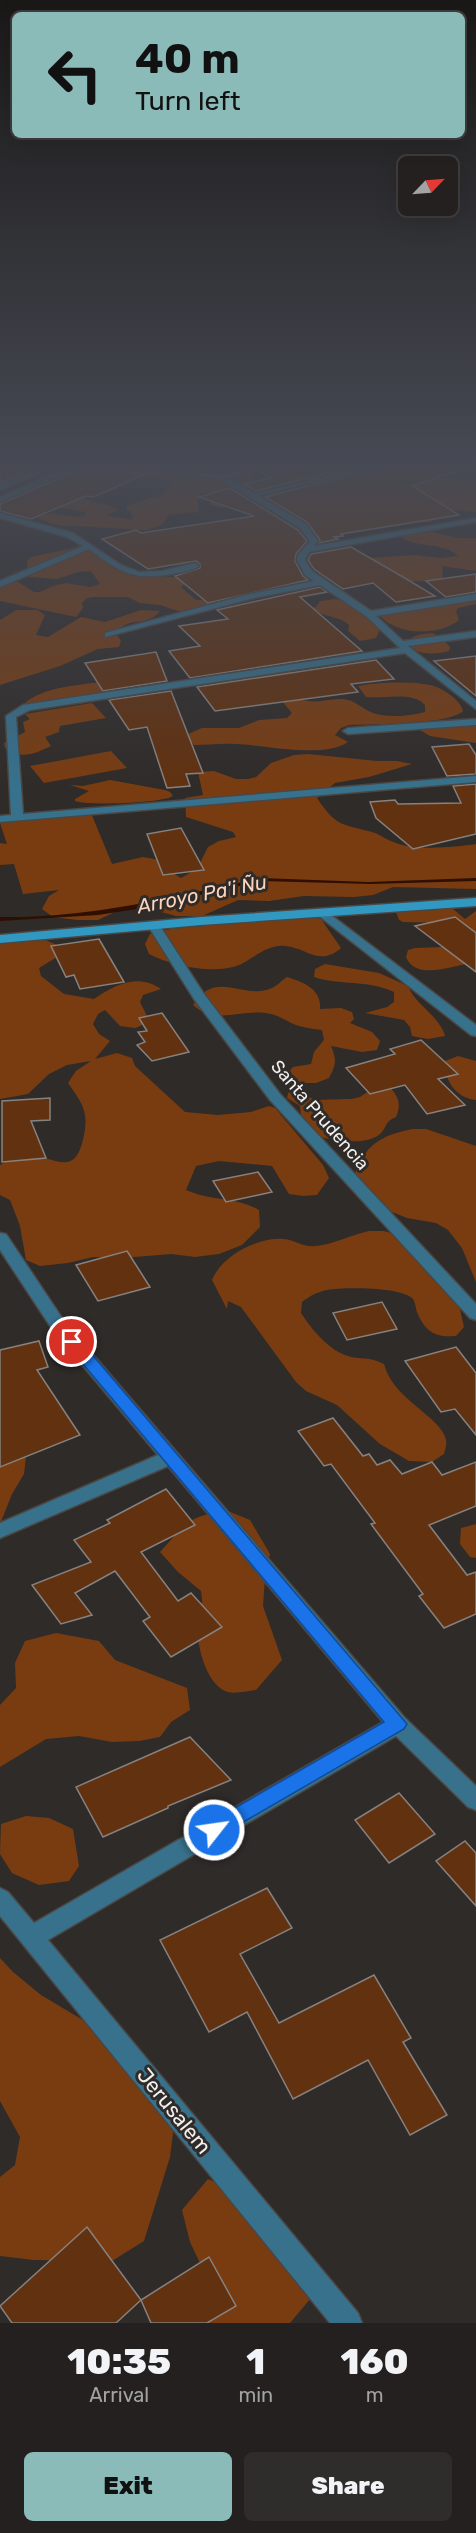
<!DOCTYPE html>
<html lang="en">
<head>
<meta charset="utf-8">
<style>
	:root { --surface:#23201f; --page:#2f2d2c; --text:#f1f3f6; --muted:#a3a3a4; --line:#403e3d; --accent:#8bbbb9 }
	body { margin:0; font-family:Rubik,sans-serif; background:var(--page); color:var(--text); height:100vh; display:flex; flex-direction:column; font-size:22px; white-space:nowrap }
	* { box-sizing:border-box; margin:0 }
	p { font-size:20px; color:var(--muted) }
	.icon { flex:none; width:33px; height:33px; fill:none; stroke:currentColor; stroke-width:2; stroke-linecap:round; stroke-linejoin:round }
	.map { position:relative; height:2323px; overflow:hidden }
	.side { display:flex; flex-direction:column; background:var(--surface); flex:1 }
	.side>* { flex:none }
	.guide { position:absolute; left:12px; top:12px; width:453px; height:126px; border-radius:9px; box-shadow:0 6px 24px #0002,0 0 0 2px var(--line); background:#8bbbb9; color:#111; overflow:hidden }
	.needle { width:39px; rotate:65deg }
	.buttons { position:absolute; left:398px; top:156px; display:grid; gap:12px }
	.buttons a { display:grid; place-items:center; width:60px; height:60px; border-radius:9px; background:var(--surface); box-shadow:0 6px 24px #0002,0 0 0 2px var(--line); font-size:30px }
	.pin { position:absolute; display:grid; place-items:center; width:51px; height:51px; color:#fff; margin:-26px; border:3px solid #fff; border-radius:50%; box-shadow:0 2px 6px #0007 }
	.me { position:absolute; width:66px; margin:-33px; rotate:60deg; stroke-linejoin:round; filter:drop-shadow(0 0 4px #0008) }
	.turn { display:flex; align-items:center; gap:21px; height:126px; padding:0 24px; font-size:27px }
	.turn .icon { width:78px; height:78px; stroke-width:2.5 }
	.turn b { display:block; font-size:42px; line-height:51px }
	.eta { display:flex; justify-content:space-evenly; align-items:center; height:102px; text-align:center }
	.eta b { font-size:36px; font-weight:800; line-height:42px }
	.action { display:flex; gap:12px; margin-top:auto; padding:12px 24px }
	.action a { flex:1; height:69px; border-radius:9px; background:var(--accent); color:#111; font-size:24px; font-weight:800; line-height:69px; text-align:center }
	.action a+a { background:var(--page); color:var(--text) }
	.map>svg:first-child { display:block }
	.green { fill:#793c11 }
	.water { fill:#2f0f00 }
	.building { fill:#613110; stroke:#868280; stroke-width:1.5 }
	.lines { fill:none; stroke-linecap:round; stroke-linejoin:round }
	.service-casing { stroke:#4a4745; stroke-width:3 }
	.minor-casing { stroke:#4a4745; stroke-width:3 }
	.tertiary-casing { stroke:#4a4745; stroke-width:3 }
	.secondary-casing { stroke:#4a4745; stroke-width:3 }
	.service { fill:#37718c; fill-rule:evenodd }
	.minor { fill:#37718c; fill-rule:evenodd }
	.tertiary { fill:#37718c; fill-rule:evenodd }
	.secondary { fill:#3198c2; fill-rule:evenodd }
	.route { fill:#1a73e8; stroke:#114b97; stroke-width:1.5 }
	.labels { text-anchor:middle; stroke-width:6; stroke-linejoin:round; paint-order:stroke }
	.street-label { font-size:18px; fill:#f2f0ee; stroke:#2f2b29 }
	.water-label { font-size:20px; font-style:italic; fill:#fbd4bd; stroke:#2f2b29 }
	.near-street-label { font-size:21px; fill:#f2f0ee; stroke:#2f2b29 }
</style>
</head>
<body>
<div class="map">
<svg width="476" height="2323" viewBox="0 0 476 2323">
	<rect width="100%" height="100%" fill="#2f2b29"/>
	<g class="green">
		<polygon points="257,462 284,462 258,469 251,475 252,481 262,490 249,488 232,477 234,468"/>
		<polygon points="369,462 378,464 373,470 418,484 435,479 424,476 476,481 476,512 445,509 423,516 434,522 397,523 306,495 299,486 305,478 324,472 342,478 350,475 355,469 352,465"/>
		<path d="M118 465 214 480 224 484 244 497C232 508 225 511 209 504L218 493H200L197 500 199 509 197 512 168 515 163 524 147 530 56 525 37 518C53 507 67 520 84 516L86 512 57 507 82 497C93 504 107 502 119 510L106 515 108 516 132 520 133 515 127 510V506L160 495 165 492V487L175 482 113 468Z"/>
		<path d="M423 530 458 538H476V571L442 566 443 577 437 581 382 582 359 559 414 555 441 558 458 556C443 542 419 548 402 538L411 532Z"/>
		<polygon points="78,547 108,556 127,570 147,576 177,577 186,584 182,586 182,588 196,600 209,600 216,604 181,612 160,605 140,603 128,597 93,597 87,598 82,603 83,608 76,617 0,601 0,582 18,582 34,592 40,592 53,586 66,583 90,587 100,584 91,571 78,572 57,579 29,577 27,562 31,557"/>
		<path d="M476 596V604L458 608 456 611 459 620C438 637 396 635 379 615L380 610 389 607 410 608Z"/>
		<path d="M335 599C350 601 372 616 380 629L376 638 360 641 348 631 349 625C339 615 323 618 312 608L316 607 320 601Z"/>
		<path d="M16 610H37L45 615 36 635 48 637 81 617 105 622 141 610 160 611C147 628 129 615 116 633L121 641 119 647 98 649 60 666 0 685V620Z"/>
		<path d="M432 633 441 637 450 647 449 651C437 655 416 655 407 645 409 635 422 634 432 633Z"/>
		<path d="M284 672H305L301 699C314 705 329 698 343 699 355 700 362 709 373 713 387 718 411 716 425 712V705C414 691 382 699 366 697L358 686C375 682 413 681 430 685 441 687 461 700 463 711 449 725 371 724 349 725L341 728 335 735 348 742C323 759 266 745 236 744 222 743 208 745 194 745L186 738 188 734 202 728H239L259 720 287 718 292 713 282 701 213 686 215 683 222 681Z"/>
		<path d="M106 681 118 686 98 694 95 697 99 701 62 706 25 703C47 685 79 686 106 681Z"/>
		<path d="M92 703 106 718 60 726 59 732 45 737 51 746C35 754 20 760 5 748L4 743 25 732 23 722 30 719 25 714Z"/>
		<polygon points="435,721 476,723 476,743 430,736 415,727 420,723"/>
		<polygon points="111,751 127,768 44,783 30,766"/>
		<path d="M308 754 377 761H397L412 764 369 777 335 783 317 798C338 829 342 823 375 833 382 836 389 841 396 843 416 851 455 847 476 844V889L393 887 373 895 354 897 304 896 269 901 238 900 202 916H176L146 908 119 910 98 920H78L53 917 42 909 49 896 59 890 23 894 14 864 0 865V843L7 844 0 823 91 813 112 864 143 857 160 860 165 868 181 878 197 869 208 847 219 841 236 837 233 832 186 817 185 798 203 795 198 772 214 771 236 779H248L256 777 271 763 294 755Z"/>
		<path d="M110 780 165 790 170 792 173 796C163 803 87 806 75 801V799L89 791 70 785 83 786Z"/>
		<path d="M446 907 453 909 465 919 476 911V963C456 963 417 983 406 957L408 950 415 948 443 947 451 923 403 922 399 920 396 912Z"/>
		<path d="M309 915 321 919 341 948C319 967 308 948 285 946 268 944 254 958 239 965 214 975 172 966 149 954L145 944 150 934 171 929Z"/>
		<path d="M36 936 57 945 62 954 39 968 41 976 64 994 94 999C115 985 137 973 161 989L143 995 140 1002 150 1022 135 1028 120 1026 105 1010 98 1014 93 1024 99 1034 110 1041 95 1059 117 1053 132 1058 135 1066 185 1112 218 1115 251 1112 269 1106 275 1108 323 1165 329 1178 317 1195 303 1196 289 1194 272 1166 219 1161 196 1166 186 1190C210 1201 237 1197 259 1210L260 1227 242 1245 219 1254 195 1257 171 1254 123 1258 93 1257 68 1263 40 1266 26 1260 20 1226 10 1200 0 1195V1165C9 1160 16 1155 26 1155 55 1155 75 1181 84 1135 89 1110 81 1102 68 1083L76 1071 91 1061 67 1065 49 1074 28 1094 0 1099V940Z"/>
		<path d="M325 964 379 973 408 986C416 1006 439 1015 445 1036L428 1039 412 1036 410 1027 404 1020 365 1013 387 1007 394 1002V992C365 979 341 986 314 977L315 969Z"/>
		<path d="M287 977C303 982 322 989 320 1009L341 1008 352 1012 354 1019 350 1023 372 1032 380 1041 377 1050 362 1052 331 1046C337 1060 336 1065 329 1078L316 1083H297L287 1074 293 1067 311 1064 314 1052 324 1040 322 1030C315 1029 306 1028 299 1026 286 1022 279 1014 265 1013 241 1010 214 1025 193 1005 216 968 243 1001 272 988 277 986 282 980 287 977Z"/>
		<path d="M458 1056 476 1061V1100C456 1098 444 1081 445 1061Z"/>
		<path d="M378 1085 389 1086C398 1096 402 1104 396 1117 384 1122 388 1126 381 1133 365 1149 322 1138 303 1133L298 1123 301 1115 300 1106 287 1098 289 1090 298 1088 314 1100 351 1099 360 1097Z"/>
		<path d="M413 1129H426L476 1146V1282L462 1248 448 1230 436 1223 407 1218 370 1203 354 1177C364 1145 381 1135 413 1129Z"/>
		<path d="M369 1231H384L397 1235 459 1305 464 1327 456 1336C436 1338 425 1332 417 1312 416 1309 415 1302 413 1299 403 1287 343 1287 327 1290 317 1292 310 1296 302 1302L301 1313C312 1330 330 1352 351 1357 365 1360 367 1356 384 1364 393 1400 441 1416 446 1440 447 1444 445 1450 444 1454L432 1462 409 1461 380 1444 337 1405 306 1391 296 1382 241 1307 228 1301 227 1309 212 1280C222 1255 259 1237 284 1239 295 1240 304 1248 316 1246 334 1244 351 1235 369 1231Z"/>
		<polygon points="0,1445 26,1456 24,1474 12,1494 0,1524"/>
		<path d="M230 1512 250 1520 270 1554 265 1578 263 1606 282 1660 256 1690C248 1691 235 1694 228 1692 207 1687 196 1645 198 1627 200 1611 204 1609 201 1591L178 1572 160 1552C187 1523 188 1514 230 1512Z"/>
		<polygon points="476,1524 476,1558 470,1557 460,1544 461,1528"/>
		<polygon points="56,1633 99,1641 115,1660 187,1688 190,1710 171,1722 160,1737 139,1741 112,1742 79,1736 46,1739 0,1767 0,1705 16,1688 15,1663 25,1641"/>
		<polygon points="26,1816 49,1818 73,1829 79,1866 69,1881 39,1885 12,1873 0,1854 1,1824"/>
		<polygon points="0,1958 13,1972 41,1995 113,2038 176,2110 170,2157 144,2241 112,2261 34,2260 0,2256 0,2177 15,2165 20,2137 0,2101"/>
		<polygon points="208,2179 235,2191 316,2292 290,2323 202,2323 207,2278 190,2242 182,2210"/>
	</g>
	<path class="water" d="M260 878 368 882 476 878V881L371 884 261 881 143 908 98 915 0 921V917C91 918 173 897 260 878Z"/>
	<g class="building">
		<polygon points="0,462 31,469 0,483"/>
		<polygon points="314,462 371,462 256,491 244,484 270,478 258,471"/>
		<polygon points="398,462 471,462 472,466 412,486 459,515 341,534 343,536 334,537 338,539 319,543 320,540 307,522 265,497"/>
		<polygon points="91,464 144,475 93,497 86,496 31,519 0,511 0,504"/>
		<polygon points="230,488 298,530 307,541 296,554 295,561 303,576 308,580 208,603 175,576 200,568 200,564 196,561 148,569 102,539 136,530 141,533 254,516 199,497"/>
		<polygon points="351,547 403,577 435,596 396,602 373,583 343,589 314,569 308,560 311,554"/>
		<polygon points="476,574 476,592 446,597 426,581"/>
		<polygon points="320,587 327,592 300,597 362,651 190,678 169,651 200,646 179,626 228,619 217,610"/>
		<polygon points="156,652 167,681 103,691 85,663"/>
		<polygon points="476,656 476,696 434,661"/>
		<polygon points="376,660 394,679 351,684 358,692 215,711 197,687"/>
		<polygon points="171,691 203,773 186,774 190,786 167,788 147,727 129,730 109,700"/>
		<polygon points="469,744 476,755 476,774 447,776 432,747"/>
		<polygon points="476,784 476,834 413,849 376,818 370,802 395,800 398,804 461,803 453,786"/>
		<polygon points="181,828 204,870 163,875 147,834"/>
		<polygon points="455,917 476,933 476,972 415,926"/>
		<polygon points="99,939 124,982 80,989 74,975 66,977 51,946"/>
		<polygon points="162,1013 189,1052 152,1061 137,1045 145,1042 138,1032 147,1031 139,1018"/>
		<polygon points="421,1040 458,1074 438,1079 465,1105 427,1114 405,1085 370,1094 346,1068 395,1054 390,1049"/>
		<polygon points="50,1098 50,1120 31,1121 46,1158 2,1162 2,1101"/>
		<polygon points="258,1172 272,1192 226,1202 213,1181"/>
		<polygon points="127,1251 150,1287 98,1301 76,1265"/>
		<polygon points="382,1302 397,1329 347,1340 333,1313"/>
		<polygon points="39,1341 48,1367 37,1370 80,1435 0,1467 0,1350"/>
		<polygon points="456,1347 476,1373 476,1435 455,1409 441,1412 405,1361"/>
		<polygon points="333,1418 363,1456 369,1454 377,1465 390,1460 402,1474 432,1462 442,1475 476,1462 476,1506 429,1525 467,1575 476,1572 476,1614 444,1628 419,1596 423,1594 371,1524 375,1523 331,1464 324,1466 298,1431"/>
		<polygon points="166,1489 195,1525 141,1552 178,1601 191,1593 222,1627 171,1657 143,1621 150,1617 115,1571 75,1593 92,1615 61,1624 32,1585 91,1562 74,1540 110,1523 107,1520"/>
		<polygon points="190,1737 231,1780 168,1806 168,1808 103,1837 76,1787"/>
		<polygon points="399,1793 435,1834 389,1863 355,1820"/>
		<polygon points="465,1841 476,1853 476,1906 436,1861"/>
		<polygon points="267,1888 292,1928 240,1954 279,2023 374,1975 411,2038 403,2042 447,2115 410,2135 368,2060 293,2099 247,2012 209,2032 160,1940"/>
		<polygon points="87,2227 141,2300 116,2323 12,2323 0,2306"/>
		<polygon points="209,2257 236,2306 207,2323 151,2323 141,2300"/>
	</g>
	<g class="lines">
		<g class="service-casing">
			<polygon id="service" points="381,462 396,462 254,497 250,495"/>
		</g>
		<g class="minor-casing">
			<g id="minor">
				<path d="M132 462C163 462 192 475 220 475 235 475 249 462 265 462L229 478 306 524 318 541 314 546 476 518V522L309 552 305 560 312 571 371 611 476 594V600L376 616 403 641 476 631V637L408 646 476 701V709L405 653 30 710 16 717 23 814 476 776V782L0 822V816L11 815 6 716 23 705 400 648 366 616 320 585 254 598 105 637V633L250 594 314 581 305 575 297 560 298 555 310 541 300 528 221 480Z"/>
				<path d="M0 513 73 533 121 565 139 572 162 571 195 563 199 566C192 571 181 572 172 574 134 581 119 572 89 549L0 587V581L83 546 67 537 0 518Z"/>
				<polygon points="476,719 476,725 348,734 343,731 348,728"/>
				<polygon points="323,909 476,1025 476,1036 471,1035 319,916 317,913"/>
				<polygon points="154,922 158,923 204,994 280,1094 476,1304 476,1320 470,1318 270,1100 194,999 148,926"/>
				<polygon points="0,1233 6,1234 64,1321 405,1718 476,1786 476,1810 468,1807 396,1736 48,1940 358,2313 362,2323 330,2323 0,1916 0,1888 8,1892 34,1923 383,1722 168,1466 0,1538 0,1523 158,1455 52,1329 0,1250"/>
			</g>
		</g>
		<g class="tertiary-casing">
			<g id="tertiary">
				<polygon points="54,462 65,462 0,490 0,485"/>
				<polygon points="79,462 90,462 0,502 0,497"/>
			</g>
		</g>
		<g class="secondary-casing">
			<polygon id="secondary" points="476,898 476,906 201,925 0,943 0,935 201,917"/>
		</g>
		<use href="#service" class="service"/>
		<use href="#minor" class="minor"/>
		<use href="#tertiary" class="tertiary"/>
		<use href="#secondary" class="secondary"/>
	</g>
	<linearGradient id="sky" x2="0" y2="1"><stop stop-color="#1a1817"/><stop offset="0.59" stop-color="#474a54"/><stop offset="1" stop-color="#474a54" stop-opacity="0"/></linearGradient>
	<rect width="476" height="787" fill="url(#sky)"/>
	<polygon class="route" points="72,1336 78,1338 407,1724 404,1729 214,1839 207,1837 204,1830 207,1824 384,1722 67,1345 65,1342 67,1338"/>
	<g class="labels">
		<g class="street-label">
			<text transform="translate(320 1115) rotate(49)" y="6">Santa Prudencia</text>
		</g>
		<g class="water-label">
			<text transform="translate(202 894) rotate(-11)" y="7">Arroyo Pa'i Ñu</text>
		</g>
		<g class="near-street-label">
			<text transform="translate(174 2111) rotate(51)" y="7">Jerusalem</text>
		</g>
	</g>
</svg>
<div class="buttons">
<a><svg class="needle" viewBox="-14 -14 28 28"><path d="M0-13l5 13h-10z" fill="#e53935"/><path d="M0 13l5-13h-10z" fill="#a3a3a4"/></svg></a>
</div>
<div class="pin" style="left:72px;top:1342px;background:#d93025"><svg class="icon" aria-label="arrive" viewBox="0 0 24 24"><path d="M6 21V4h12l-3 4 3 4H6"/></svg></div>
<svg class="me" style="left:214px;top:1830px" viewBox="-20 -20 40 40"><circle r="17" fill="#1a73e8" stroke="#fff" stroke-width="3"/><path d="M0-11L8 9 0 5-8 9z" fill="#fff"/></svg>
<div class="guide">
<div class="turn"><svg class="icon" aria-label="left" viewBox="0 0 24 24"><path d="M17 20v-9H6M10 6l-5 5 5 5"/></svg><div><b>40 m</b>Turn left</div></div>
</div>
</div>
<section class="side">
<div class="eta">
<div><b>10:35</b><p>Arrival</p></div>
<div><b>1</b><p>min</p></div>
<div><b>160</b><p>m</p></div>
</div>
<div class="action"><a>Exit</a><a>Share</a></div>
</section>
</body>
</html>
